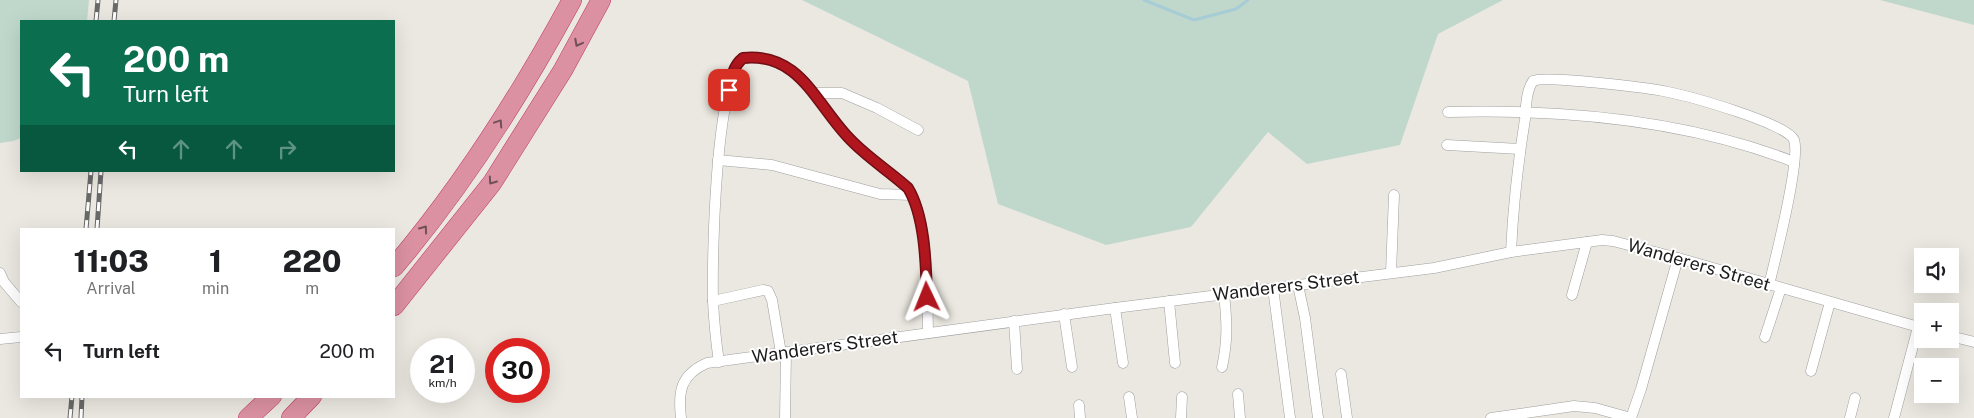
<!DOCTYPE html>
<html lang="en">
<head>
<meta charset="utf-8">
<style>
	:root { --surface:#fff; --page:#f2f2f2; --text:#202124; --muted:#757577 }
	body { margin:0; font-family:"Public Sans",sans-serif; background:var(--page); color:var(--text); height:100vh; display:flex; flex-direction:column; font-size:19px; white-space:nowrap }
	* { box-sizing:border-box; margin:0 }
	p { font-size:16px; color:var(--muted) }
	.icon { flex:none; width:28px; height:28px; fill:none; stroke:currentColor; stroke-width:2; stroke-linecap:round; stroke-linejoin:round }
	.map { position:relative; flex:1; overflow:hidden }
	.details { position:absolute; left:20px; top:228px; width:375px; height:170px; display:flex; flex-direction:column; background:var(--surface); border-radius:0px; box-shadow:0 5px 20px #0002 }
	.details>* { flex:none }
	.guide { position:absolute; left:20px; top:20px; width:375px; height:152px; border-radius:0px; box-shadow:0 5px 20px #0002; background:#0b6e4f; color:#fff; overflow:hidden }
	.controls { position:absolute; left:1914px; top:248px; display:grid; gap:10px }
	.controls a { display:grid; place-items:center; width:45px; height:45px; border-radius:0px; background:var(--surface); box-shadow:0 5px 20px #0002; font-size:25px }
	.speed { position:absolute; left:410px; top:338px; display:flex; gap:10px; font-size:25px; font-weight:700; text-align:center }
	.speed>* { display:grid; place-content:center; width:65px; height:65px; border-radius:50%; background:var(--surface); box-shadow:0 5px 20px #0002; line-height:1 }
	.speed small { font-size:12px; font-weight:400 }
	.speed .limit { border:8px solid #d22; background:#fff; color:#111 }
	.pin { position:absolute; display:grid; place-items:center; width:42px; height:42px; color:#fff; margin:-21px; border-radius:10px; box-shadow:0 2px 8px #0006 }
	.me { position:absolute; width:55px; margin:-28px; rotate:358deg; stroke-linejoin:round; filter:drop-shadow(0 0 4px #0008) }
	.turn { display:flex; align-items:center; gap:18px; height:105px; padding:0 20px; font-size:22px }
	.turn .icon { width:65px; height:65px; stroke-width:2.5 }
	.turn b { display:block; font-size:35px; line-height:42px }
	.lanes { display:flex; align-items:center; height:48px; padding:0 20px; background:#0003; justify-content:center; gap:25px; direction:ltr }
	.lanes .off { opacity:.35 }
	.eta { display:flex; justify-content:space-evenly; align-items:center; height:85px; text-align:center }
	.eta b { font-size:30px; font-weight:800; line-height:35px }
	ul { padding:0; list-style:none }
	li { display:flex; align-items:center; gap:15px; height:75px; padding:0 20px }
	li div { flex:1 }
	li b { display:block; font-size:19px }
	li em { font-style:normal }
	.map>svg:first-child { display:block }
	.wetland { fill:#c0d8cc }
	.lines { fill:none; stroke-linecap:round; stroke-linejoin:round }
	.stream { stroke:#a6ccd5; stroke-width:3 }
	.minor-casing { stroke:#9f9f9f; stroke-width:11 }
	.motorway-casing { stroke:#c1376d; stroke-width:20 }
	.minor { stroke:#fff; stroke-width:10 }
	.motorway { stroke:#db91a2; stroke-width:19 }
	.rail-casing { stroke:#696969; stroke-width:5 }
	.rail { stroke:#fff; stroke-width:3; stroke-dasharray:9; stroke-linecap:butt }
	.oneway { stroke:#715058 }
	.route-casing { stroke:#720e14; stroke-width:12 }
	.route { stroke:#b0161e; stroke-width:9 }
	.labels { text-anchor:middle; stroke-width:4; stroke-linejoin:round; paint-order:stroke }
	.street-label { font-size:18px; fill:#1b1b1b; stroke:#fff }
</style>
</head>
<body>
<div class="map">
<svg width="1974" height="418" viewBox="0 0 1974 418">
	<rect width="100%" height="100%" fill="#ebe8e1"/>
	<g class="wetland">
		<polygon points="0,0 89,0 87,21 21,21 21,138 13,141 0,143"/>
		<polygon points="802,0 1503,0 1438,34 1400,145 1307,164 1268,132 1191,227 1106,245 998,204 968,81"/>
		<polygon points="1880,0 1974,0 1974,25"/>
	</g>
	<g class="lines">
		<polyline class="stream" points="1144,0 1194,20 1236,9 1248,0"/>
		<g class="minor-casing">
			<g id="minor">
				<polyline points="815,93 842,93 877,108 918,130"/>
				<path d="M1448 112C1564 109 1685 119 1794 162"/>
				<polyline points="1447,145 1520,149"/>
				<polyline points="718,160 772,165 880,194 912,195"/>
				<path d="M1511 252C1513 207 1518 163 1525 119 1526 107 1526 91 1533 81 1544 75 1650 88 1668 92 1688 96 1787 123 1794 140 1801 159 1775 260 1769 285"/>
				<polyline points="0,273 4,282 21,302"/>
				<polyline points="1391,273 1394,195"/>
				<polyline points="1298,285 1305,318 1318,418"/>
				<polyline points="1273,288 1290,418"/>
				<polyline points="1572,295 1587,242"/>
				<polyline points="713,301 763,290 768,291 772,300 781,353"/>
				<polyline points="1169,301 1175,363"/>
				<polyline points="1115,308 1123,363"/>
				<polyline points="1064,314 1072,367"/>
				<polyline points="1014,321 1017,369"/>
				<polyline points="1950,336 1974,342"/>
				<polyline points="1765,337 1781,288"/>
				<polyline points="0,339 21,337"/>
				<path d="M719 362C716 342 714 321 713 301 712 260 715 81 743 58 800 52 819 107 852 141 869 159 890 172 908 188 929 223 927 292 928 333"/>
				<path d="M1222 367C1228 340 1227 321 1224 294"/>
				<polyline points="1811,371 1830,302"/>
				<polyline points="1341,374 1347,418"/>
				<polyline points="1238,394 1240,418"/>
				<polyline points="1129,397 1132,418"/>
				<polyline points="1079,405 1080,418"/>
				<path d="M681 418C678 392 680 375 707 363L1115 308 1434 268 1511 252 1602 240 1613 241 1678 258 1922 328"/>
				<polyline points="785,418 786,352"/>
				<polyline points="1181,418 1182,397"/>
				<polyline points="1491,418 1574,406 1595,408 1631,418"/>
				<polyline points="1631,418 1641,389 1678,258"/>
				<polyline points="1850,418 1855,398"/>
				<polyline points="1894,418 1918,327"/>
			</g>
		</g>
		<g class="motorway-casing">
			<g id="motorway">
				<path d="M394 267C463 186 521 94 572 0"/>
				<polyline points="394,306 492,183 563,70 601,0"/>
				<polyline points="248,418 272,396"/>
				<polyline points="291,418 312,396"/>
			</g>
		</g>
		<use href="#minor" class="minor"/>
		<use href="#motorway" class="motorway"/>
		<g class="rail-casing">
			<g id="rail">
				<polyline points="96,21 98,0"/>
				<polyline points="114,21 116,0"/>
				<polyline points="86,229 91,171"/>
				<polyline points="97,229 101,171"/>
				<polyline points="70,418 72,396"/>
				<polyline points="81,418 82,396"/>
			</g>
		</g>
		<use href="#rail" class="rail"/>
	</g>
	<defs><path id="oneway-chevron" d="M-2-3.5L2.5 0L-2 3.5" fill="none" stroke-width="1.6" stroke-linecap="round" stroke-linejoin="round" transform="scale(1.25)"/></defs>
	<g class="oneway">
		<use href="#oneway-chevron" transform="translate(578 43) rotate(118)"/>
		<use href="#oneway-chevron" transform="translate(499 123) rotate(-56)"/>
		<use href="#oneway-chevron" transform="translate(492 181) rotate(125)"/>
		<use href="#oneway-chevron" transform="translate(424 229) rotate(-54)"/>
	</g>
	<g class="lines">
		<g class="route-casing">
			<path id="route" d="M729 90C731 78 733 66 743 58 799 52 815 102 847 136 865 156 888 170 908 188 925 216 926 264 927 297"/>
		</g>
		<use href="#route" class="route"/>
	</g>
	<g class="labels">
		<g class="street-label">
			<text transform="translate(1699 265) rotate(16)" y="6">Wanderers Street</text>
			<text transform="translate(1286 286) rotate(-7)" y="6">Wanderers Street</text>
			<text transform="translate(825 347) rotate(-8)" y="6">Wanderers Street</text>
		</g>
	</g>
</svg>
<div class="controls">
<a><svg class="icon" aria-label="sound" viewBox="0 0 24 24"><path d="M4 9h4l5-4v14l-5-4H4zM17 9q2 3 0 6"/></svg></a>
<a>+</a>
<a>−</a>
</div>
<div class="speed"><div>21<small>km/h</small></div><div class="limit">30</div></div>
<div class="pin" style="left:729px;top:90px;background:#d93025"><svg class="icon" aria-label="arrive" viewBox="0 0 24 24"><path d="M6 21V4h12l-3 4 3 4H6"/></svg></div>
<svg class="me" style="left:927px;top:297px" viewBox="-20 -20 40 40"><path d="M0-17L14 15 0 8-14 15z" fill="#b0161e" stroke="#fff" stroke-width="4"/></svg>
<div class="guide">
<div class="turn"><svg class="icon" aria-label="left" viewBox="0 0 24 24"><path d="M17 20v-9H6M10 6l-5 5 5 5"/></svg><div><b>200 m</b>Turn left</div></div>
<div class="lanes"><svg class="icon" aria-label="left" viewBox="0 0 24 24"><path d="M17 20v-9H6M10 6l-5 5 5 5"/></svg><svg class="icon off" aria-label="ahead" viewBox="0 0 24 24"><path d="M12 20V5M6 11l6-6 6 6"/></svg><svg class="icon off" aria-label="ahead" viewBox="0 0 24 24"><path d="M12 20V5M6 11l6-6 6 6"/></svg><svg class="icon off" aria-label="right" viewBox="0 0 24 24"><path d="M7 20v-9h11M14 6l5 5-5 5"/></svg></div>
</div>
<section class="details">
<div class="eta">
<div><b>11:03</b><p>Arrival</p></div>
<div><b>1</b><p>min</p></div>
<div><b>220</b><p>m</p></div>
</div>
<ul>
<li><svg class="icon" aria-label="left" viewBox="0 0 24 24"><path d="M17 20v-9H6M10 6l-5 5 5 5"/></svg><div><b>Turn left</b></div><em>200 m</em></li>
</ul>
</section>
</div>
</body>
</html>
